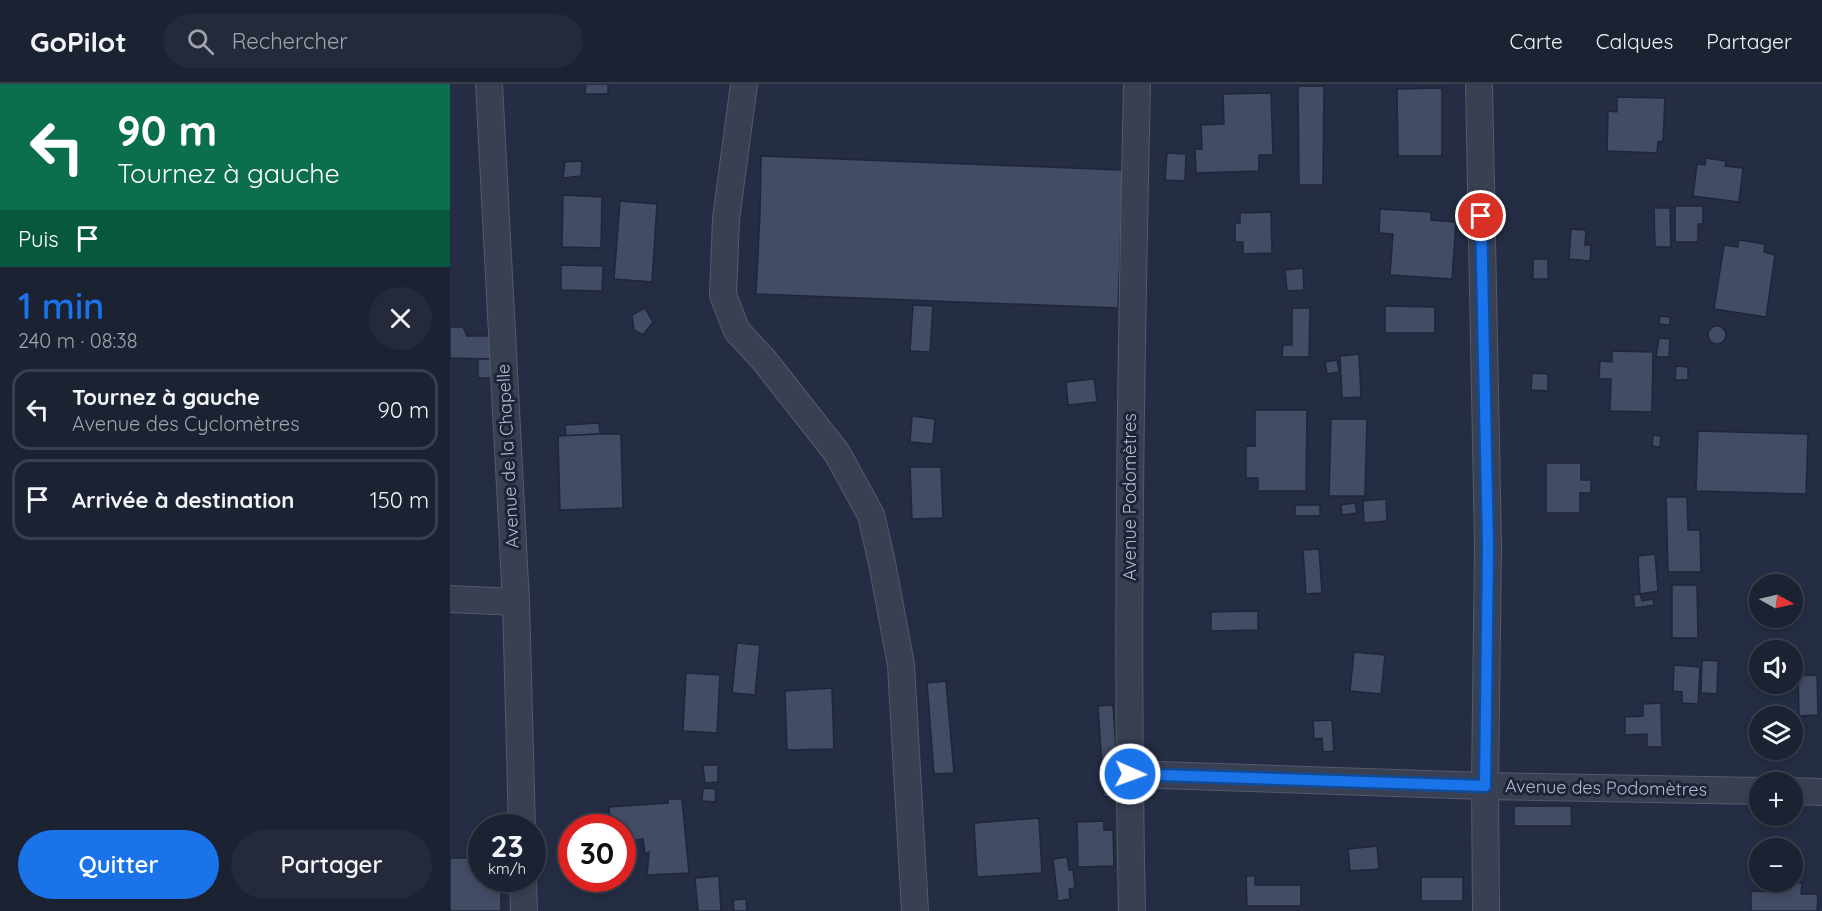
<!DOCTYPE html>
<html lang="fr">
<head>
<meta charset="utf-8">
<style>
	:root { --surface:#1b2232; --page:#242a3a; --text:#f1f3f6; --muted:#a0a4ac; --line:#393f4d; --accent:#1a73e8 }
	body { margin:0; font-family:Quicksand,sans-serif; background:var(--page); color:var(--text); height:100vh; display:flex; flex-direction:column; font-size:22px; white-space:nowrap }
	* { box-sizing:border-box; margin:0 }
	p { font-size:20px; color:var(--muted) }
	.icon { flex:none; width:33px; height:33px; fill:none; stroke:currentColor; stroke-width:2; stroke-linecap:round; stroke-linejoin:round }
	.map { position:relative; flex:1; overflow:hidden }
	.drawer { display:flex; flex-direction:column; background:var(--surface); width:450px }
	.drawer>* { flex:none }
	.top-card { background:#0b6e4f; color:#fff; overflow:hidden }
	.needle { width:39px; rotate:98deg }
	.tools { position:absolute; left:1299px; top:490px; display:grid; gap:12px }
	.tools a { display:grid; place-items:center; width:54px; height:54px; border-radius:50%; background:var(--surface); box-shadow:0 3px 9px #0003,0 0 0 2px var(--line); font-size:30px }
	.speed { position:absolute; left:18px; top:730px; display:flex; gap:12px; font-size:30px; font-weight:700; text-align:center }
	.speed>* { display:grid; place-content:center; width:78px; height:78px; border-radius:50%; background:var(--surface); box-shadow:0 3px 9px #0003,0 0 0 2px var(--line); line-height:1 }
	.speed small { font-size:15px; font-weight:400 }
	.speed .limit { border:9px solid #d22; background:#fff; color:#111 }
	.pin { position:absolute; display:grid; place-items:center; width:51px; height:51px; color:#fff; margin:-26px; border:3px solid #fff; border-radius:50%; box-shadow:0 2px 6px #0007 }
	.me { position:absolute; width:66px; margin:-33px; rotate:92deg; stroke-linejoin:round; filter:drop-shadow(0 0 4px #0008) }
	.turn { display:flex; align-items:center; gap:21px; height:126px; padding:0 18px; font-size:27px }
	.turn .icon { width:78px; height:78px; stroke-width:2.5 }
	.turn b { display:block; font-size:42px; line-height:51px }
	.then { display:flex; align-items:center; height:57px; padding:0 18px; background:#0003; gap:12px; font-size:22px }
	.round { display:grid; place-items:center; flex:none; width:63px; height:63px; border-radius:32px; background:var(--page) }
	.head { display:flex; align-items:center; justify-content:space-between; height:102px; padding:0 18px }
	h1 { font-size:36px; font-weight:600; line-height:45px; color:var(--accent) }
	.primary-button { display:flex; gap:12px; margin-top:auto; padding:12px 18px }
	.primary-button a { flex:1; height:69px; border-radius:36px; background:var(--accent); color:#fff; font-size:24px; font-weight:600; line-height:69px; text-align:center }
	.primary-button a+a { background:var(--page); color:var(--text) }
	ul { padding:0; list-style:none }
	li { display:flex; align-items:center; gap:18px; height:81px; margin:0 12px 9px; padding:0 6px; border:3px solid var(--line); border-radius:18px }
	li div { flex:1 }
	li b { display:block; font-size:22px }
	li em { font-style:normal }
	header { display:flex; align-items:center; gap:36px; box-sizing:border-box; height:84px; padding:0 30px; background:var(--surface); border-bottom:2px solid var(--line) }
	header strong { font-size:28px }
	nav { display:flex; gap:33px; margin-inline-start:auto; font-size:21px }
	.search { width:420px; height:54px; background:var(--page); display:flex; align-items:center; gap:15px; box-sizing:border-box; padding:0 21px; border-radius:33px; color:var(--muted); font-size:22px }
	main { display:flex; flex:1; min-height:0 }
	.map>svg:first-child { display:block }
	.building { fill:#434c65; stroke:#20263a; stroke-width:1.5 }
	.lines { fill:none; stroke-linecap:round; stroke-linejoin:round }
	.minor-casing { stroke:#545a6d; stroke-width:28 }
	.minor { stroke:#394052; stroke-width:26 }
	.route-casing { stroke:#114b97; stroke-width:15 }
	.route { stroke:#1a73e8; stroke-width:10 }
	.labels { text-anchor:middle; stroke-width:6; stroke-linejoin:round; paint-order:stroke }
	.street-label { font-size:18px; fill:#b6bbcc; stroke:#1e2438 }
</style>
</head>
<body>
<header>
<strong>GoPilot</strong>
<div class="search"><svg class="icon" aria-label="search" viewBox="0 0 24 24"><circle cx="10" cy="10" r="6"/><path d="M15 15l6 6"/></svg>Rechercher</div>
<nav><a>Carte</a><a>Calques</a><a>Partager</a></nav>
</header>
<main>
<section class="drawer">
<div class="top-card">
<div class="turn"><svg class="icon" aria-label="left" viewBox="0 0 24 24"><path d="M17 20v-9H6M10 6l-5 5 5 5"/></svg><div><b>90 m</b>Tournez à gauche</div></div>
<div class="then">Puis<svg class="icon" aria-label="arrive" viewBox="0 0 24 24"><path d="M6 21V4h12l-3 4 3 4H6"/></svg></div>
</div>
<div class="head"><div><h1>1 min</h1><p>240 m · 08:38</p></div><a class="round"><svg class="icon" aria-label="close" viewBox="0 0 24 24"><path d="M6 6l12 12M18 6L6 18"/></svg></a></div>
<ul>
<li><svg class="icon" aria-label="left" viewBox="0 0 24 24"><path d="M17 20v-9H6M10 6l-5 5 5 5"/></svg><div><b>Tournez à gauche</b><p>Avenue des Cyclomètres</p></div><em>90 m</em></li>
<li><svg class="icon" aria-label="arrive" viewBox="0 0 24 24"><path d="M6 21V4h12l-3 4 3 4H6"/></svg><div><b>Arrivée à destination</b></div><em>150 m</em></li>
</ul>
<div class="primary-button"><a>Quitter</a><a>Partager</a></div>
</section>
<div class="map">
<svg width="1372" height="827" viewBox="0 0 1372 827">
	<rect width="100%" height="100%" fill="#242d43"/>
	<g class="building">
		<polygon points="136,0 158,0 158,10 135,10"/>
		<polygon points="848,2 874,2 873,101 849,101"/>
		<polygon points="992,4 992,72 948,72 947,5"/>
		<polygon points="821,9 823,71 809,71 809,87 746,89 745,65 752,65 751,41 774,40 773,10"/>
		<polygon points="1167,13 1215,14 1213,57 1208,58 1207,69 1157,67 1158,27 1167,28"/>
		<polygon points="717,69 736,70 735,97 715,96"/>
		<polygon points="311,72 673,86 668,224 306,210 310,129"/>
		<polygon points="1256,74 1276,77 1275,82 1293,84 1289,118 1243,112 1247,80 1255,81"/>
		<polygon points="132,77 131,92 113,94 115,78"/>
		<polygon points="113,111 152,113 151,164 112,163"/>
		<polygon points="170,117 207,120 202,198 164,195"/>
		<polygon points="1225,122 1253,122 1253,140 1248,140 1248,158 1225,158"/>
		<polygon points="1204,124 1220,124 1221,163 1205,163"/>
		<polygon points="930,125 981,128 981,136 1006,138 1002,195 940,191 943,150 929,149"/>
		<polygon points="821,128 822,169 793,170 793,158 785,158 785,139 790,139 790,129"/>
		<polygon points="1121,145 1136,146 1135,161 1141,161 1140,177 1119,175"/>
		<polygon points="1289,156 1315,160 1314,168 1325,171 1316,233 1264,225 1274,161 1288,163"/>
		<rect x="1083" y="175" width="15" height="20"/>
		<polygon points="111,181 153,182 152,207 111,206"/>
		<polygon points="853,184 854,206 837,207 835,186"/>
		<polygon points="463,221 483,222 480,268 460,267"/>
		<polygon points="935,222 985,223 985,249 935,249"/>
		<polygon points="195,224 203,238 193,251 184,246 182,231"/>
		<polygon points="842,224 860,224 859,273 832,273 833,261 842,261"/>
		<polygon points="1210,232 1220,233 1220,241 1209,240"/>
		<circle cx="1267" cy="251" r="9"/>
		<polygon points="0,243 13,243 17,252 42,252 41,275 0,274"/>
		<polygon points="1209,254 1220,255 1219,273 1206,273"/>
		<polygon points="1162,267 1203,268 1202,328 1160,327 1161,295 1149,295 1150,277 1162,278"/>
		<polygon points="909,270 911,313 892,314 890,272"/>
		<rect x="28" y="275" width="18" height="19"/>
		<polygon points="887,276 889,288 877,290 875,278"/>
		<polygon points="1226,282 1238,283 1238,296 1225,296"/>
		<polygon points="1082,289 1098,290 1098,307 1081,306"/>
		<polygon points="644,295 647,318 618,321 616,298"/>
		<polygon points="805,326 857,326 856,407 808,407 808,394 796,394 796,362 805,362"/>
		<polygon points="462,332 485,335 483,360 460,358"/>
		<polygon points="881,335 917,335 915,412 879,412"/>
		<polygon points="149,339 150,350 116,352 115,341"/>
		<polygon points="1248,347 1358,350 1356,410 1246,407"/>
		<polygon points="150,350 171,350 173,424 110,426 108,352"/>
		<polygon points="1203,351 1211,352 1210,363 1202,362"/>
		<polygon points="1096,379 1131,379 1131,396 1141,396 1141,409 1130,409 1130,429 1096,429"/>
		<polygon points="460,383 491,383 493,434 462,435"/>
		<polygon points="1216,413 1237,413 1238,446 1250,446 1251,488 1218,488"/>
		<polygon points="936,415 937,437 914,439 913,417"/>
		<polygon points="905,419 907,429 892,431 891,421"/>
		<rect x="845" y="421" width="25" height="11"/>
		<polygon points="869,465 872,509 856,510 853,466"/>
		<polygon points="1205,470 1208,507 1190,510 1188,472"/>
		<polygon points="1222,501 1247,501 1248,554 1222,554"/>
		<polygon points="1190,510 1192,517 1203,515 1204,521 1185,524 1183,511"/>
		<polygon points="808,527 808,546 761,547 761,528"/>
		<polygon points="287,559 310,561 305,611 282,609"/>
		<polygon points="904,568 935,571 931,610 900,607"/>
		<polygon points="1252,576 1268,577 1267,610 1251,609"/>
		<polygon points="1224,581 1250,583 1248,620 1232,619 1232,608 1223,607"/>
		<polygon points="236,589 270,591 267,649 233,647"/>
		<polygon points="1367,591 1368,631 1349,632 1348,592"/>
		<polygon points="496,597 504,689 484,690 477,599"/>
		<polygon points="382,604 384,665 337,666 335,607"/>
		<polygon points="1211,619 1212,663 1197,663 1197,650 1175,651 1175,633 1193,632 1193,620"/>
		<polygon points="663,621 669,711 654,713 648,622"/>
		<polygon points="882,636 884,667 873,668 872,654 864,655 863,637"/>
		<polygon points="253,681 268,681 268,698 255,699"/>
		<polygon points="253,704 266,705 265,718 252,717"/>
		<polygon points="218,715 232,715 239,789 197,791 199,768 195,770 193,755 172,758 172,744 161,744 159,723 218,719"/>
		<polygon points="1064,722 1121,722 1122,742 1064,742"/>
		<polygon points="589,734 592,789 527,793 524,739"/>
		<polygon points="654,737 654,746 663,746 664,782 628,783 627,738"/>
		<polygon points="927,762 929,785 900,787 898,765"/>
		<polygon points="617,773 619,786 623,786 625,804 619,805 620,815 608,817 603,775"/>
		<polygon points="0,774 32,774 32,795 44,795 44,798 51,802 51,827 0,827"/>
		<polygon points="269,792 271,827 248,827 245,794"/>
		<polygon points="796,792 805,792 805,801 851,801 851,822 797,822"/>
		<rect x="971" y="793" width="42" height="24"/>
		<polygon points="1330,799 1352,799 1351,810 1368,810 1367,827 1301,827 1301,807 1330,808"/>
		<polygon points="296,815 297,827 284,827 283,816"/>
	</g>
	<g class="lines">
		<g class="minor-casing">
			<g id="minor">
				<polyline points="39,0 66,518 72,744"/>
				<polyline points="294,0 276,135 273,211 287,247 314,276 387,369 421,431 432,479 451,581 465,827"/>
				<polyline points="1029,0 1038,462 1035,702 1036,827"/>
				<polyline points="0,515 66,518"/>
				<polyline points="679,690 1035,702 1310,707"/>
				<polyline points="1342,707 1372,708"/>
				<polyline points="73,795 74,827"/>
				<path d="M682 827C676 551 681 276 687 0"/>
			</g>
		</g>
		<use href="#minor" class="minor"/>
	</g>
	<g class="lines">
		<g class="route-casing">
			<polyline id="route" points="680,690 1035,702 1038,462 1031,132"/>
		</g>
		<use href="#route" class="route"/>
	</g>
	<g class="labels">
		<g class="street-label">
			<text transform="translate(58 372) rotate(-93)" y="6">Avenue de la Chapelle</text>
			<text transform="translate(680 413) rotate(-90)" y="6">Avenue Podomètres</text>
			<text transform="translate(1156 704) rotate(1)" y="6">Avenue des Podomètres</text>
		</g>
	</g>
</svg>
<div class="tools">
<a><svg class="needle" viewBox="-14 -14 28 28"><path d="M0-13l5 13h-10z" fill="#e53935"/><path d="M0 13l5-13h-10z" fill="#a0a4ac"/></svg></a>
<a><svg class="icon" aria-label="sound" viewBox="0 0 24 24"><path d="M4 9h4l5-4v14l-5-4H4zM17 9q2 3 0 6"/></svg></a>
<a><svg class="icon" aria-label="layers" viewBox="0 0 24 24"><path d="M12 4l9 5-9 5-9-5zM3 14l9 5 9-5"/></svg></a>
<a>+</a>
<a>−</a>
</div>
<div class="speed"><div>23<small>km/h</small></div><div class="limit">30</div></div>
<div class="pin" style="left:1031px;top:132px;background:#d93025"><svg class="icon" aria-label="arrive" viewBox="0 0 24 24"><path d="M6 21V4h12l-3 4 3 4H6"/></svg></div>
<svg class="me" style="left:680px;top:690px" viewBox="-20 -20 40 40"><circle r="17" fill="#1a73e8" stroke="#fff" stroke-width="3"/><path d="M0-11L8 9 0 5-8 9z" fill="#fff"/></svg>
</div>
</main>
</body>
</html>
